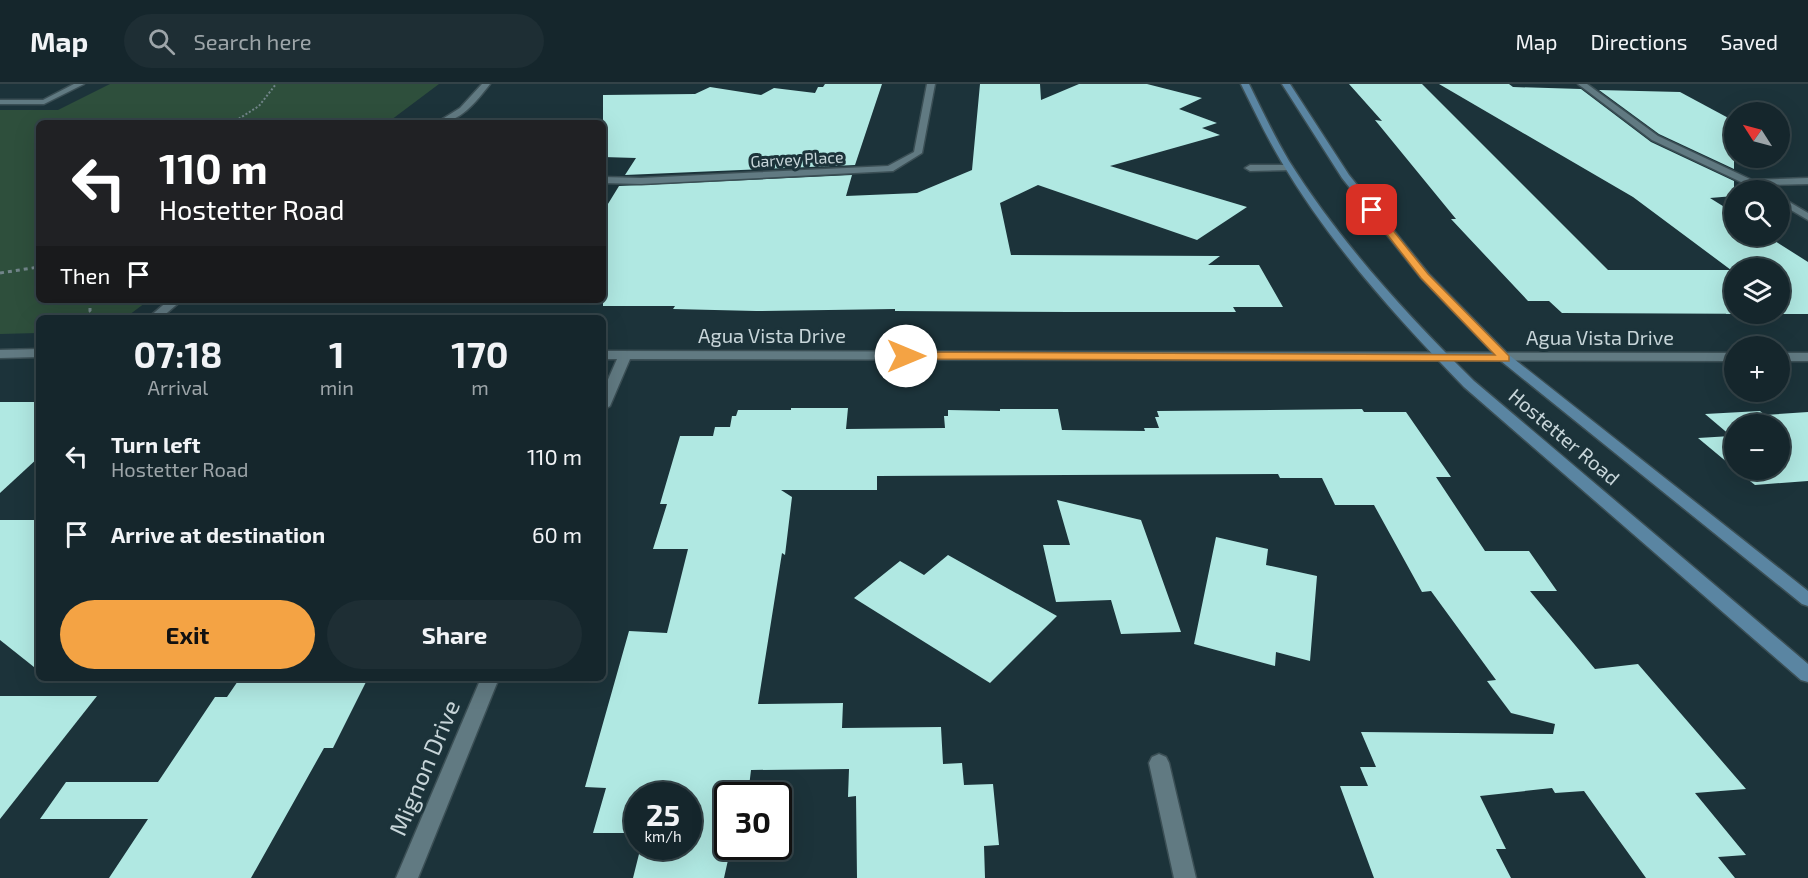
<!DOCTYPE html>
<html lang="en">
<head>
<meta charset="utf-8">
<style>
	:root { --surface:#15262c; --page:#1e2e34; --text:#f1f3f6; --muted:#9da5a9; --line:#344348; --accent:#f4a344 }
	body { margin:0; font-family:"Exo 2",sans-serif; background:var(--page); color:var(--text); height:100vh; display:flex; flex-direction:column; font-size:22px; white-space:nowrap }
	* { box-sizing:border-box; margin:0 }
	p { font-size:20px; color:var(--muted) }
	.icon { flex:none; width:33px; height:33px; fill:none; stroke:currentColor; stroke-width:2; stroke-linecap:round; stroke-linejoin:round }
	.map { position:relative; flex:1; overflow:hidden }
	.details { position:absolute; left:36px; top:231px; width:570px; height:366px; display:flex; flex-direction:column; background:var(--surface); border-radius:9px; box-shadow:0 6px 24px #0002,0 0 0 2px var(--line) }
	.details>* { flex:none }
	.banner { position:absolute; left:36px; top:36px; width:570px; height:183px; border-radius:9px; box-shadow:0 6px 24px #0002,0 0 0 2px var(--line); background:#202124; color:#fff; overflow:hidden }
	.needle { width:39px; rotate:306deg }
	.controls { position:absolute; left:1724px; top:18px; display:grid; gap:12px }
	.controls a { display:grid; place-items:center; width:66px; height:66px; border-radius:50%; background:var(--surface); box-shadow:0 6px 24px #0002,0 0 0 2px var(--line); font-size:30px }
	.speed { position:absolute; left:624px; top:698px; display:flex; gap:12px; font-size:30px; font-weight:700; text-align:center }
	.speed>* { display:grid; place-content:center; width:78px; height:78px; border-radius:50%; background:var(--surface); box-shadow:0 6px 24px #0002,0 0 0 2px var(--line); line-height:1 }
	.speed small { font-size:15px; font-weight:400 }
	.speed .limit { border:3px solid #111; border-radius:9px; background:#fff; color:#111 }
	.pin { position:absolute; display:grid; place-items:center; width:51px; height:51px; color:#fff; margin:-26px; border-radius:12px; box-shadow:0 3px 9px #0006 }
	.me { position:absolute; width:66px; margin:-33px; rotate:90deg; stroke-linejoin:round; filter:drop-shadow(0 0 4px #0008) }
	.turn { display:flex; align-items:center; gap:21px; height:126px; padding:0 24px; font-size:27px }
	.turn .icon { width:78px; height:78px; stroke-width:2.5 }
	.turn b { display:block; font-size:42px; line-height:51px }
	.then { display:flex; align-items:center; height:57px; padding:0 24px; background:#0003; gap:12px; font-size:22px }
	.eta { display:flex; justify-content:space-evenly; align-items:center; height:102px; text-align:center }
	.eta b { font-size:36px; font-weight:700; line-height:42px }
	.cta { display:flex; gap:12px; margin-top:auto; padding:12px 24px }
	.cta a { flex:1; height:69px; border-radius:36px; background:var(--accent); color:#111; font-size:24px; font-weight:700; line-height:69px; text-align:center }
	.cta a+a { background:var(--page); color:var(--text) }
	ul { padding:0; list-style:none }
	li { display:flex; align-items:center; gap:18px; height:78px; padding:0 24px }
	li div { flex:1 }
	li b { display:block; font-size:22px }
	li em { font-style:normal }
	header { display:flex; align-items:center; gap:36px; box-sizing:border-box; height:84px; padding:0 30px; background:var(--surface); border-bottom:2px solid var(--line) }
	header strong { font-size:28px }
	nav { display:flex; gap:33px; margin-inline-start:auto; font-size:21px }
	.search { width:420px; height:54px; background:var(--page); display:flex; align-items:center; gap:15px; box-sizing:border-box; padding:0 21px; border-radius:33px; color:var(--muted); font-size:22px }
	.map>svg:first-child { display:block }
	.green { fill:#2e4f3c }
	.building { fill:#b0e8e2; fill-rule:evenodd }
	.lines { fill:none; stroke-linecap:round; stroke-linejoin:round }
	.lane-casing { stroke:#3b4f55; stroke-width:3 }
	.street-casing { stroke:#3b4f55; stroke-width:3 }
	.secondary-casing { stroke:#3b4f55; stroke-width:3 }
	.path-far1 { stroke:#72858a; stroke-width:2; stroke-dasharray:2 2; stroke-linecap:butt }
	.path { stroke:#72858a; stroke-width:3; stroke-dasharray:4 4; stroke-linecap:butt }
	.lane { fill:#617a82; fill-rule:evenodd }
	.street { fill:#617a82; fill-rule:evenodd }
	.secondary { fill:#5a85a2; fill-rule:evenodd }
	.route { fill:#f4a344; stroke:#9f6a2c; stroke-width:1.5 }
	.labels { text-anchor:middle; stroke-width:6; stroke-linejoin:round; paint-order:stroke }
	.far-street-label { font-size:16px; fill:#c7d5d9; stroke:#1c333a }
	.street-label { font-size:20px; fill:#c7d5d9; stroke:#1c333a }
	.near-street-label { font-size:24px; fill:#c7d5d9; stroke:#1c333a }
</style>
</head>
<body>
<header>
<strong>Map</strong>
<div class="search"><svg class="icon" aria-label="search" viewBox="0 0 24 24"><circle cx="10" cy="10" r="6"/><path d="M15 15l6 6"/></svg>Search here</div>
<nav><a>Map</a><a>Directions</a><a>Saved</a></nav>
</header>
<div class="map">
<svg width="1808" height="794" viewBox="0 0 1808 794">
	<rect width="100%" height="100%" fill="#1c333a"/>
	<polygon class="green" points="110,0 439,0 387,39 39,39 39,216 149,216 125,234 39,234 39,249 0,250 0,26 58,26"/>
	<g class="building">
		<polygon points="825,0 882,0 855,81 625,91 636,74 603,73 603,11 695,10 710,3 761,11 774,4 815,9 818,3 823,3"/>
		<polygon points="980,0 1040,0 1041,16 1079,0 1147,0 1202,14 1179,25 1217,39 1202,44 1220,51 1110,82 1247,123 1197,156 1038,101 1000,119 1011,171 1220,172 1208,181 1259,181 1283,223 1233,223 1236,228 1071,228 895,227 895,225 756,227 673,225 675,222 603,222 603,128 619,102 852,91 846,112 917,109 972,86"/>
		<path d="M1349 0H1422L1608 186H1731L1633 113 1439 0H1509L1513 3 1581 5 1651 58 1734 97V112L1710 114 1734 129V152H1767L1808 178V230L1562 229 1549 217H1528L1451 135H1456L1375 36 1382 37ZM1734 184H1779V230H1734Z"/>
		<polygon points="1599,6 1680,8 1734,37 1734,85 1659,50"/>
		<polygon points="0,318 39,318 39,373 0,409"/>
		<polygon points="791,324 848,324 846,345 945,344 944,332 948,332 948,326 1000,327 1000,325 1058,325 1062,346 1145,347 1144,344 1159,344 1155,333 1159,333 1157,327 1362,325 1364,328 1406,328 1451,393 1436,393 1485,467 1529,467 1557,507 1530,507 1595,585 1638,580 1746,705 1695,709 1746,771 1718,773 1735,794 1646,794 1584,707 1555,709 1552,704 1480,712 1506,765 1496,765 1511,794 1374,794 1340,702 1368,702 1360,683 1376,683 1361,648 1553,650 1555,640 1511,629 1487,597 1496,596 1431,507 1422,508 1374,421 1335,421 1322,394 1280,394 1278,390 877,392 877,406 781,406 792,413 785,471 782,469 758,620 843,619 842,644 941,643 943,680 962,679 964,701 993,700 999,761 984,762 985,794 857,794 856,712 848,713 849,685 751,686 748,711 728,711 728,776 724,794 633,794 641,762 688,762 688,711 638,711 638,749 593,749 606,704 585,703 629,547 667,549 688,465 653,465 667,420 660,420 680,352 713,352 715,343 730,343 732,332 736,332 738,326 791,326"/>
		<polygon points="1760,327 1765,331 1808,328 1808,397 1755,401 1736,386 1779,386 1779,340 1734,340 1734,384 1698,354 1731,352 1705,330"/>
		<polygon points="1057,416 1141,436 1181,548 1121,550 1111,516 1056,518 1043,461 1070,461"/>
		<polygon points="0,436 39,436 39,587 0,556"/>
		<polygon points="1216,453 1268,465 1266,481 1317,492 1310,577 1276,568 1275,582 1194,560"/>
		<polygon points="948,471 1057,532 990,599 854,514 900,477 924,491"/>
		<polygon points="240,594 368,594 333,664 324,664 251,794 109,794 148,735 40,735 66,698 158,698 215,613 227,613"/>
		<polygon points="0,612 97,612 0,735"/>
	</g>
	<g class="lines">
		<g class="lane-casing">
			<polygon id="lane" points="1289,81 1292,82 1292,86 1250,87 1245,84 1250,81"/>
		</g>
		<g class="street-casing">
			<g id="street">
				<polygon points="74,0 84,0 44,20 0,20 0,16 43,16"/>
				<path d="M482 0H490C476 18 460 39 436 39L460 24Z"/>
				<polygon points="927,0 935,0 922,69 893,87 641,100 603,99 603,93 641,94 888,82 914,68"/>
				<polygon points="1578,0 1587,0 1658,52 1752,96 1808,94 1808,100 1763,101 1769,106 1758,106 1652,56"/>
				<polygon points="1779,112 1808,129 1808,136 1779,119"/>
				<polygon points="169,216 182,216 161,234 148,234"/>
				<polygon points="39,265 39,273 0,274 0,266"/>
				<polygon points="603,267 1734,269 1734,277 630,275 610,322 603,326 603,307 617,275 603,275"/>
				<rect x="1779" y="269" width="29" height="8"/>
				<polygon points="481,594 499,594 418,794 396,794"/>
				<polygon points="1159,670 1166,673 1169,679 1196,794 1174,794 1149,679 1152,673"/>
			</g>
		</g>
		<g class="secondary-casing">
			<g id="secondary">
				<path d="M1241 0H1249C1262 26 1274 52 1289 77 1340 158 1406 230 1474 297L1808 580V598L1801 596 1464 303C1397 234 1330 160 1281 77 1266 52 1254 26 1241 0Z"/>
				<polygon points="1282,0 1290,0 1349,91 1429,190 1509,271 1808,507 1808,522 1802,520 1501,277 1421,194 1342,94"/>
			</g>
		</g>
		<polyline class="path-far1" points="232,39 259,22 276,0"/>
		<g class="path">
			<polyline points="0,189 39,183"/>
			<polyline points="90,216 90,227 98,234"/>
		</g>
		<use href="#lane" class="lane"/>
		<use href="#street" class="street"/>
		<use href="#secondary" class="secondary"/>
	</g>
	<polygon class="route" points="1369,124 1375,124 1428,190 1509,272 1509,277 906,275 901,272 906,268 1495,271 1421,194 1369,127"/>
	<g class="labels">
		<g class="far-street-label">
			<text transform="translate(797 75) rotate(-3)" y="6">Garvey Place</text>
		</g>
		<g class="street-label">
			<text x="772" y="259">Agua Vista Drive</text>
			<text x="1600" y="261">Agua Vista Drive</text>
			<text transform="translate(1564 353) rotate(40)" y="7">Hostetter Road</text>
		</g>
		<g class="near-street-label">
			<text transform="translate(425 684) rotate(-67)" y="8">Mignon Drive</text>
		</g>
	</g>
</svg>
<div class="controls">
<a><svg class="needle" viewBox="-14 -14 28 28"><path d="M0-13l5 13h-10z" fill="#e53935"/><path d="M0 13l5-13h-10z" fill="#9da5a9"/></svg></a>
<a><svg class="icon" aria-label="search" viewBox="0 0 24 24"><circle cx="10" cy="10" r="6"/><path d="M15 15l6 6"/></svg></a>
<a><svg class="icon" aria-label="layers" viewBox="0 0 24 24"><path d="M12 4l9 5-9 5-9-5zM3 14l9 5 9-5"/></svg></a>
<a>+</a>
<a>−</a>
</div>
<div class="speed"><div>25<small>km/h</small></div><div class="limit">30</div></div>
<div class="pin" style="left:1372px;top:126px;background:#d93025"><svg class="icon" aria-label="arrive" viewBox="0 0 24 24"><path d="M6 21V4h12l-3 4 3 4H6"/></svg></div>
<svg class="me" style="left:906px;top:272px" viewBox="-20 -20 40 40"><circle r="19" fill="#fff"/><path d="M0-13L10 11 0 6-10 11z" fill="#f4a344"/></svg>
<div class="banner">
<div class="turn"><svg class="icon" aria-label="left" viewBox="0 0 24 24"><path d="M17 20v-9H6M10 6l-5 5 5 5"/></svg><div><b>110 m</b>Hostetter Road</div></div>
<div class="then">Then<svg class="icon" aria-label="arrive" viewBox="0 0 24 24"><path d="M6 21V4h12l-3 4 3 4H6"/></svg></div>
</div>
<section class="details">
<div class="eta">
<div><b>07:18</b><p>Arrival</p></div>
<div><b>1</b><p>min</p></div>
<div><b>170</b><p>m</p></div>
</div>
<ul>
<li><svg class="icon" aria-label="left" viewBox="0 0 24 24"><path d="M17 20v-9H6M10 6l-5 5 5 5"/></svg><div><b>Turn left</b><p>Hostetter Road</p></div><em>110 m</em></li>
<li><svg class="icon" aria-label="arrive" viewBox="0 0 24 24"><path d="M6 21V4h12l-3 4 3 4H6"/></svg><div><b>Arrive at destination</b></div><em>60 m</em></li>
</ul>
<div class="cta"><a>Exit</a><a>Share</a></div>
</section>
</div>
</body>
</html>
